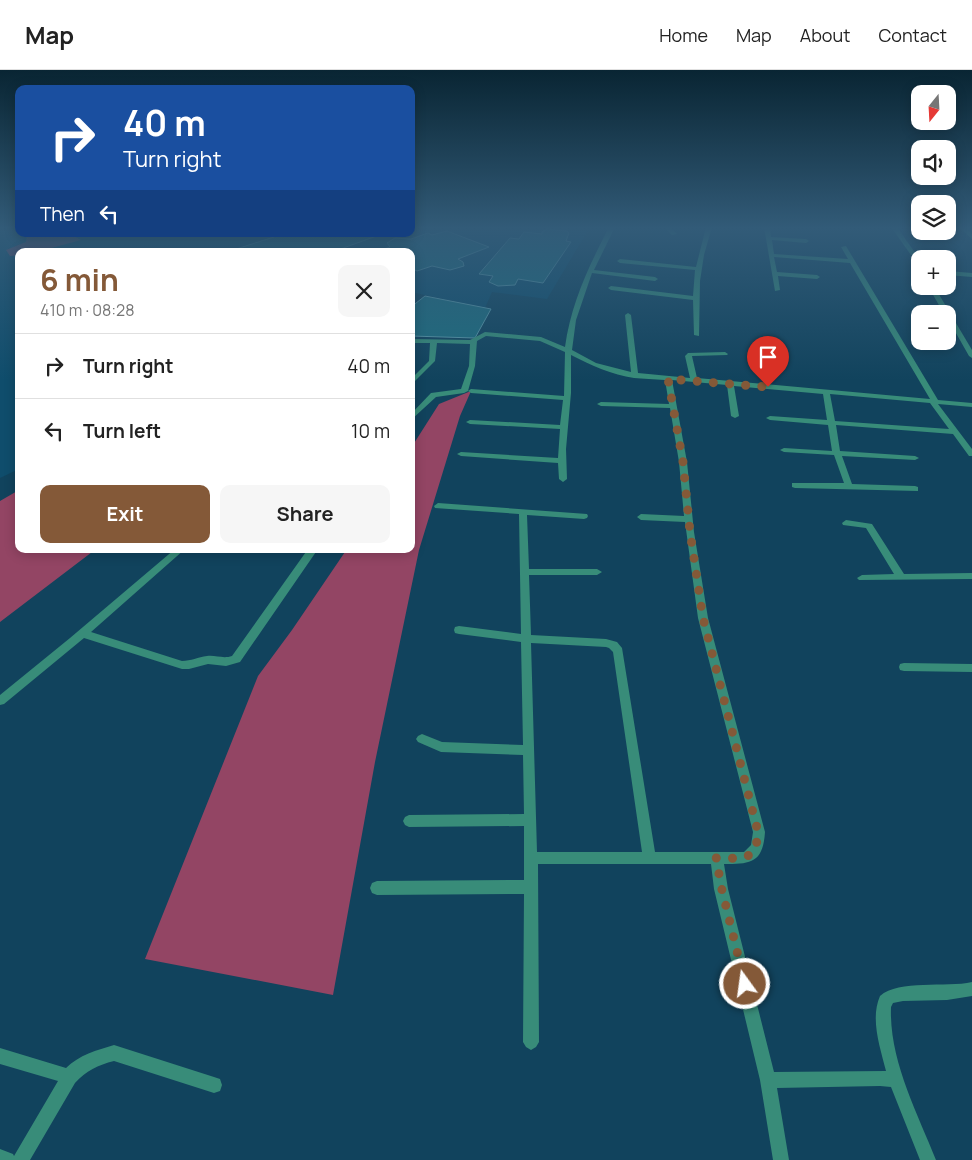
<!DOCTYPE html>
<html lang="en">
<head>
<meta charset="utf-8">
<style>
	:root { --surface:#fff; --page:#f6f6f6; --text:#222; --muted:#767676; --line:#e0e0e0; --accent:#845938 }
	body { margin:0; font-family:Manrope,sans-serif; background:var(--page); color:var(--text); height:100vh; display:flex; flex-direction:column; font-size:19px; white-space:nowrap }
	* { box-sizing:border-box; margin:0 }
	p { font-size:16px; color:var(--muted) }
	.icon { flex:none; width:28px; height:28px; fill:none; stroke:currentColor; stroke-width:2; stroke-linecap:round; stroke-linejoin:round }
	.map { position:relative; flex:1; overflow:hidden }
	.panel { position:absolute; left:15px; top:178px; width:400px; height:305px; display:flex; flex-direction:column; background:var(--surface); border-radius:10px; box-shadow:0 2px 12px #0003 }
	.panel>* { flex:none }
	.top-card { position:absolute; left:15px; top:15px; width:400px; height:152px; border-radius:10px; box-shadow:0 2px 12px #0003; background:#1a4fa0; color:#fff; overflow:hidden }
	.needle { width:32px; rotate:198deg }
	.fabs { position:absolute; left:911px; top:15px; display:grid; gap:10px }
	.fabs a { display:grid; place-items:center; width:45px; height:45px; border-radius:10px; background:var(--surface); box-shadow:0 2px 12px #0003; font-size:25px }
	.pin { position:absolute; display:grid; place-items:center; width:42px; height:42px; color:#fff; margin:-51px -21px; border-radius:50% 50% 50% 0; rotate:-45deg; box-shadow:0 0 5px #0007 }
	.pin .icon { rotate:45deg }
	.me { position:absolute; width:55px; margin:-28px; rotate:346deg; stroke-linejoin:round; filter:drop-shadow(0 0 4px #0008) }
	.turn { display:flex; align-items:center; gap:18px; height:105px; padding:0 25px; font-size:22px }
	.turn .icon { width:65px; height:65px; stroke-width:2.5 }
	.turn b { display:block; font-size:35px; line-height:42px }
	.then { display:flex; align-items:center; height:48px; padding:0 25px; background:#0003; gap:10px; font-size:19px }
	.round { display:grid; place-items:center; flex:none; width:52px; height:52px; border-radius:10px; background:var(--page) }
	.headline { display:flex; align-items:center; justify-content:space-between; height:85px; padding:0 25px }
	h1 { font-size:30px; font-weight:700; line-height:38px; color:var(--accent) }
	.cta { display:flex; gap:10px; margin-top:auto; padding:10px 25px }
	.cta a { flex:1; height:58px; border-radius:10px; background:var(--accent); color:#fff; font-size:20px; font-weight:700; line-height:58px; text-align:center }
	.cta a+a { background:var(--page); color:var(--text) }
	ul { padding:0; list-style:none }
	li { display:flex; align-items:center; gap:15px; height:65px; padding:0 25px; border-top:1px solid var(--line) }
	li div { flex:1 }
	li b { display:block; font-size:19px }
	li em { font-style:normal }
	header { display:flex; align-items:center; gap:30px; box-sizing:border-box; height:70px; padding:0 25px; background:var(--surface); border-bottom:1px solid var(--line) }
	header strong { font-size:24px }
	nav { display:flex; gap:28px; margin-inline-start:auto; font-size:18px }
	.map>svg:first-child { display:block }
	.built { fill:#0f4d6c }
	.green { fill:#934564 }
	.building { fill:#1d6c7e; stroke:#5997a7 }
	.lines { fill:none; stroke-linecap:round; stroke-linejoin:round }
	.minor { fill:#388c79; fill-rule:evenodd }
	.route { stroke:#845938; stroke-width:9; stroke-dasharray:0 16.2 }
</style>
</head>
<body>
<header>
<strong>Map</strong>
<nav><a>Home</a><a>Map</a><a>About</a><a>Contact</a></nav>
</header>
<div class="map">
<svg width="972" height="1090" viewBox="0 0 972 1090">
	<rect width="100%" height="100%" fill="#11435d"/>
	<polygon class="built" points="0,157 19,157 19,164 411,164 411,157 590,157 547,229 492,222 485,238 411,222 411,181 19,181 19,399 0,408"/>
	<g class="green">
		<polygon points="27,164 70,164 81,170 40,181 19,181 19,185 10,186 6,180 26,172"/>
		<polygon points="471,321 460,346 419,480 375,692 333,925 145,889 258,606 292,560 347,479 411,479 411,378 439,334"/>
		<polygon points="19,420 19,479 96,479 0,552 0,431"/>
	</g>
	<g class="building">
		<polygon points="547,159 567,161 569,163 566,171 571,172 543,213 518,209 515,215 498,216 489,212 493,206 479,204 510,168 519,169 524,162 542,164 542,162"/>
		<polygon points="447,161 489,177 458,189 463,192 464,196 450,200 432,196 417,201 411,198 411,181 377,181 390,177 387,173 395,168 411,169 428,163 432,165"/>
		<polygon points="267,164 382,164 335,181 230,181 274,167"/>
		<polygon points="425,226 491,239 475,268 411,266 411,237"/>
	</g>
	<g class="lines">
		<g class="minor">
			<path d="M609 157H615L594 200 655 207 658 209 655 211 592 203 576 250 572 280 596 293 631 302 625 245 628 243 631 245 638 303 690 308 685 286 688 283 725 282 728 284 727 285 692 286 697 308 930 329 850 193 774 187 777 202 817 205 820 207 817 209 778 206 780 220 775 221 764 157H770L771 167 806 169 809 171 806 173 772 170 774 184 848 189 841 177 846 176 938 330 972 333V337L938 334 972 379V386H969L953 364 836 355 840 381 915 386 919 388 915 390 842 386 852 414 915 416 918 417V421L795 418 792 417V413H844L834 385 784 382 780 380 784 378 832 381 828 355 770 350 766 348 770 346 827 350 823 324 734 316 739 346 735 348 731 346 727 315 672 310 687 392 694 462 708 548 765 762C763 793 751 794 724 794L728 819 774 1002 886 1001C880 977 870 949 880 926 899 909 946 918 972 912V926L947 930 903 931 893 933 891 937C889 990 917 1042 936 1090H920L891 1017 880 1016 777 1018 789 1090H773L760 1010 714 819 711 794H538L539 972 536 977 531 980 526 977 523 972 524 824 377 825 372 823 370 818 372 813 377 811 524 810V756L409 757 405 755 403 751 405 747 409 745 524 744 523 685 441 682 418 672 416 669 418 666 422 664 442 672 523 675 521 572 459 564 455 563 454 560 455 557 459 556 521 564 519 444 435 438 434 436 438 433 587 444 588 446 587 448 584 449 527 445 529 499H597L602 502 597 505H529L531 565 606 569 617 572 622 578 655 782H744L751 775 753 762 698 548 685 452 641 450 637 447 641 444 684 446 679 392 670 338 601 336 597 334 601 332 669 334 665 310C654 309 643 309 634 308 612 305 591 295 571 285V323L566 379 567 409 563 412 559 409 558 393 461 386 457 384 461 382 558 388 560 359 470 354 466 352 470 350 560 355 563 330 471 323 468 321 464 323 436 327 411 350V344L431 323 461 319 469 296 470 274 437 273 435 291 411 315V309L429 291 430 273H411V269L470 270 485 262 541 267 565 277C571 233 589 196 609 157ZM486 266 540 271 565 282 564 326 471 319 468 321 475 296 477 271ZM830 324 930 333 949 359 835 351ZM531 573 606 577 609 578 613 582 642 782H537Z"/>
			<polygon points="664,157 670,157 677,164 672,165"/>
			<polygon points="706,157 712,157 704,185 700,211 699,266 694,265 693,230 611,220 608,218 611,216 693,226 695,200 620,193 617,191 620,189 696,197"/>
			<polygon points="891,157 897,157 916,184 915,185 911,185"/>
			<polygon points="959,157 965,157 972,164 972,169"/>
			<polygon points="948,201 972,203 972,207 948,205"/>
			<polygon points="928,216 934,216 972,280 972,288 969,286 948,249 948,244 944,244"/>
			<polygon points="846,450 872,454 904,504 972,503 972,509 859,510 857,508 862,505 894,504 866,458 843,455 842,453"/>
			<path d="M175 479H185L91 562 182 591C191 591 198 587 207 586 216 585 223 589 232 586L308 479H318L240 592 226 596 208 594 189 599H182L84 568 4 634 0 635V625L70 568Z"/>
			<polygon points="904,593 972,594 972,602 904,601 900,600 899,597 900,594"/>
			<path d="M114 975 214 1007 220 1009 222 1015 220 1021 214 1023 114 991C98 995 86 1001 75 1013L30 1090H0V1079L13 1084 14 1086 58 1011 0 994V978L66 998C79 985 97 980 114 975Z"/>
		</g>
	</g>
	<linearGradient id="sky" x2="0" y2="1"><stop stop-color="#092533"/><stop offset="0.51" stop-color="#325b78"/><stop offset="1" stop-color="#325b78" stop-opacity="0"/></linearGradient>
	<rect width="972" height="310" fill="url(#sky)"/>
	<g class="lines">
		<path class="route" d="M745 914 722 820 716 788C742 788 756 793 758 762L703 548 690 462 683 392 668 309 768 317"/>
	</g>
</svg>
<div class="fabs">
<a><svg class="needle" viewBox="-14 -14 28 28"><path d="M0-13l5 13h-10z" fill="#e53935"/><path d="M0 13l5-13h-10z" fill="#767676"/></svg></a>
<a><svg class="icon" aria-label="sound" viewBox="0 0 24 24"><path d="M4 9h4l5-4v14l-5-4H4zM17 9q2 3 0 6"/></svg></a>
<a><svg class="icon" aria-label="layers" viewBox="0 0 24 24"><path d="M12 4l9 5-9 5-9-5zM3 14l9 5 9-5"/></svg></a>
<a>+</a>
<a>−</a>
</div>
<div class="pin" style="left:768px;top:317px;background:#d93025"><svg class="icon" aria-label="arrive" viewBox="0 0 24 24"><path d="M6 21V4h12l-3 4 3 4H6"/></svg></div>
<svg class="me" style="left:745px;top:914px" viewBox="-20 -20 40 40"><circle r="17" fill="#845938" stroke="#fff" stroke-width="3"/><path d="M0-11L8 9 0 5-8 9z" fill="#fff"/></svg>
<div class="top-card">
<div class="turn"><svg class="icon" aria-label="right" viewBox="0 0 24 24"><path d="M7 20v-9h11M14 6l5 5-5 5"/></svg><div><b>40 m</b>Turn right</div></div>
<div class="then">Then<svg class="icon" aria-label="left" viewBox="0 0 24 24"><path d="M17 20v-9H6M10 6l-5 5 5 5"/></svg></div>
</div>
<section class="panel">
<div class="headline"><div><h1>6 min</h1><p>410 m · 08:28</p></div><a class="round"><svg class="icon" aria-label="close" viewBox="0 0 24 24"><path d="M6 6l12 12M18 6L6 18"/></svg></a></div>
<ul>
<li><svg class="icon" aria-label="right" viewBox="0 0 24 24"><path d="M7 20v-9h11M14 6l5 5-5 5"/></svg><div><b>Turn right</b></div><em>40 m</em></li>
<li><svg class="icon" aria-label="left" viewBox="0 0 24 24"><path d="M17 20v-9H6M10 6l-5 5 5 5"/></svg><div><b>Turn left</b></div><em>10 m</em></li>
</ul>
<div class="cta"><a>Exit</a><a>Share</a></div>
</section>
</div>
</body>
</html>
